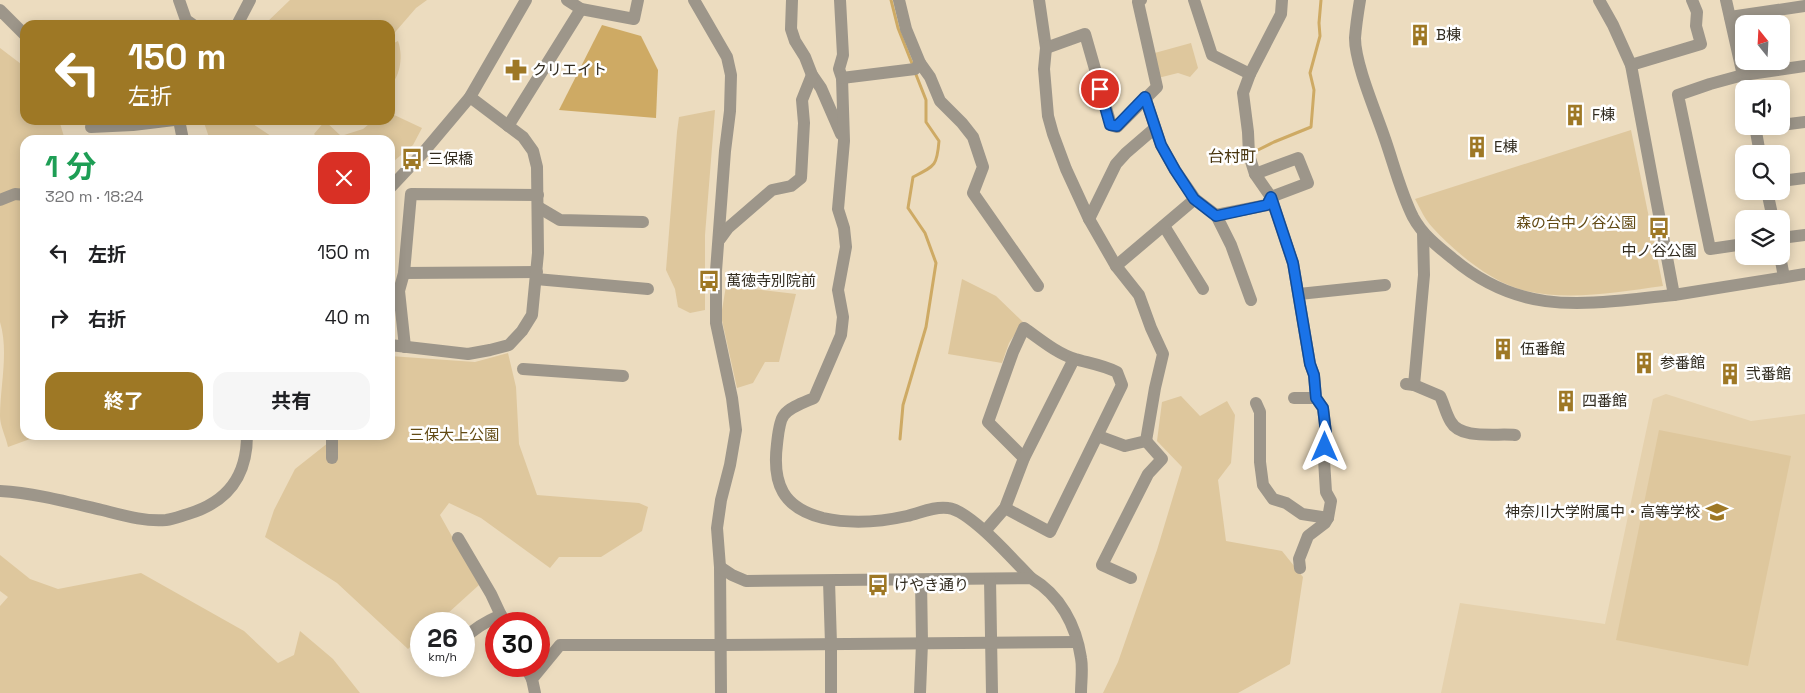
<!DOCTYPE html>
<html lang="ja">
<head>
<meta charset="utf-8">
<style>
	:root { --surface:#fff; --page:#f6f6f6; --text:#202124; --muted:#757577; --accent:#9e7825 }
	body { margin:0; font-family:"Space Grotesk","Noto Sans JP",sans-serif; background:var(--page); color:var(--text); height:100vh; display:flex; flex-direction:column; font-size:19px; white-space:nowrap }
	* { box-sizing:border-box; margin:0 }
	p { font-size:16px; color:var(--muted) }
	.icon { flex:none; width:28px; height:28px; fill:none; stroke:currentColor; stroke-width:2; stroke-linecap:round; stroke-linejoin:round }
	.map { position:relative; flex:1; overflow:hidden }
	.panel { position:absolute; left:20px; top:135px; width:375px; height:305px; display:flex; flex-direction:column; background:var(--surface); border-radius:15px; box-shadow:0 2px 12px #0003 }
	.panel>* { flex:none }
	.guide { position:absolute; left:20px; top:20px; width:375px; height:105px; border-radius:15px; box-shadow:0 2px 12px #0003; background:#9e7825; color:#fff; overflow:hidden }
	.needle { width:32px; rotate:342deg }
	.buttons { position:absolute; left:1735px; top:15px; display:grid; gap:10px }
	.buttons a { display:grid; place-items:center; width:55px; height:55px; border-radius:10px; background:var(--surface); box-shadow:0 2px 12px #0003; font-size:25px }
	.speed { position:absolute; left:410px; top:612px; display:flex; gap:10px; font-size:25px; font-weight:700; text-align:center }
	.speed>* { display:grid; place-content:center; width:65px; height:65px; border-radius:50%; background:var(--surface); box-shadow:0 2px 12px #0003; line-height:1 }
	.speed small { font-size:12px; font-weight:400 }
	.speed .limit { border:8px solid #d22; background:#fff; color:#111 }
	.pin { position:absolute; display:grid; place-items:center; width:42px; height:42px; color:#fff; margin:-21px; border:2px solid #fff; border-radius:50%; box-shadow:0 1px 5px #0007 }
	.me { position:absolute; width:55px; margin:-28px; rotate:0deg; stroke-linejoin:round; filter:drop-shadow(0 0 4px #0008) }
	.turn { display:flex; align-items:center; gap:18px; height:105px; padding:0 25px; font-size:22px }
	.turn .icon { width:65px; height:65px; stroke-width:2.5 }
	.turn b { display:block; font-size:35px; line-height:42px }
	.round { display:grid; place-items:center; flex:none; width:52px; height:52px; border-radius:15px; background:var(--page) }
	.headline { display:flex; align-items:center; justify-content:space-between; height:85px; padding:0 25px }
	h1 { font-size:30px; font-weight:700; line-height:38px; color:#1e9e55 }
	.cta { display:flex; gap:10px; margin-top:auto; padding:10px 25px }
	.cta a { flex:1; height:58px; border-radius:15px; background:var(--accent); color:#fff; font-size:20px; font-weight:700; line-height:58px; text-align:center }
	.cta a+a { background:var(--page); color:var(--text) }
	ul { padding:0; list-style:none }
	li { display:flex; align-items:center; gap:15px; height:65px; padding:0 25px }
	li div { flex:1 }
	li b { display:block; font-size:19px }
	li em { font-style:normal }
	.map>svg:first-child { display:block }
	.built { fill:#e5d1ad }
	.green { fill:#dec79d }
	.water { fill:#ceaa64 }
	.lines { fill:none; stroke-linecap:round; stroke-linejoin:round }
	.stream { stroke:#ceaa64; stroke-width:3 }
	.minor { stroke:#9d968a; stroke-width:12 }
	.route-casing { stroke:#114b97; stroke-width:12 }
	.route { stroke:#1a73e8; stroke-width:9 }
	.labels { text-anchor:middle; stroke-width:5; stroke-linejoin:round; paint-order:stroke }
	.poi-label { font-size:15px; fill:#312b1f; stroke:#fff; text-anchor:start }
	.park-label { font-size:15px; fill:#624a14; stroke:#fff }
	.neighbourhood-label { font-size:16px; fill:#48350e; stroke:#fff }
</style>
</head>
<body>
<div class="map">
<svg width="1805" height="693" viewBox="0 0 1805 693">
	<rect width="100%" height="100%" fill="#ecdcbf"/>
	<polygon class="built" points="1666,394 1751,421 1805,414 1805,693 1441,693 1460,603 1605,624 1653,399"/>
	<g class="green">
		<polygon points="290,0 427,0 416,8 390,38 390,25 264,25"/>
		<path d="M398 41C403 55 401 75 390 86V45Z"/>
		<polygon points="1191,43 1198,68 1190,77 1178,73 1158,78 1151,54"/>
		<path d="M0 48 25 67V120H59L65 140H25L24 281 25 435H41L8 447C6 437 0 426 0 416 0 386 9 352 0 322Z"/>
		<polygon points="715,110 705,235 705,310 690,313 678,307 675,289 666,270 677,132 679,117"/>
		<polygon points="390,113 422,128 413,145 394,161 390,158 390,140 320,140 314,134 325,121 341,136 363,129 374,120 390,120"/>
		<polygon points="203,120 247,120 277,140 210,140"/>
		<path d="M1631 130 1663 286C1618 292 1571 301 1526 291 1492 283 1456 253 1433 228 1425 220 1420 208 1415 199Z"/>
		<polygon points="962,279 996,296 1023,322 1009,343 1002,363 948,354"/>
		<polygon points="726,286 796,294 779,362 765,362 753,383 737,388 721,316"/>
		<polygon points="508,353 516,387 519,444 537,495 639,503 648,507 642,531 601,557 559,557 550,568 481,518 449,503 440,515 479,585 436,624 421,624 421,637 408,649 337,583 265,537 274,510 295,469 338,435 390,435 390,356 475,362"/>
		<polygon points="1181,396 1200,416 1227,401 1235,415 1231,463 1218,480 1226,541 1282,551 1303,577 1290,664 1238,693 1103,693 1118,662 1157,550 1182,467 1157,441 1162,402"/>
		<polygon points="1659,430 1791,456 1748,666 1616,640"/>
		<polygon points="0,555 30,579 58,589 141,573 244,631 278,663 294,655 300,631 333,659 360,693 0,693 0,606 8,597 0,591"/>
	</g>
	<polygon class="water" points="602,25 641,36 658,70 656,118 559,110"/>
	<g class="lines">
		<g class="stream">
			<polyline points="891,0 898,28 913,66"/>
			<polyline points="1254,152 1274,142 1311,127 1314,90 1310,73 1320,36 1319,23 1321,0"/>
			<path d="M900 439 903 405 926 327 936 263 925 233 908 208 913 177C935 166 937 166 939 141L926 122V100L915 72"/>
		</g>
		<g class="minor">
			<polyline points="179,0 186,20 193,25"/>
			<polyline points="567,0 581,9 634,19 638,0"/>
			<polyline points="694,0 727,57 731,75 730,111 725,151 716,271 716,323 732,398 736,430 730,465 721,500 717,528 720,567 721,693"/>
			<polyline points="792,0 791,29 795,41 805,57 812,75 821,88 841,134"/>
			<path d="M840 0 843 55 839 69 842 78 844 141 838 209 844 228 846 247 838 290 843 317 841 335 814 398C805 402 790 407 784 415 779 421 778 436 777 444 772 484 783 508 823 518 850 524 880 522 907 516 920 513 934 506 948 508 970 510 1015 562 1031 578"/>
			<polyline points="1039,0 1046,48 1044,69 1048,116 1053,134 1066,169 1089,219 1116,266 1139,295 1151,328 1163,354 1155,388 1146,441 1125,446 1098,436"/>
			<polyline points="1194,0 1212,55 1250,74"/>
			<polyline points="1282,0 1281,14 1250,74 1243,93 1248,132 1249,155 1255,174 1271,197 1293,263 1310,364 1314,375 1316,398 1323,408 1326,433 1324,460 1326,492 1331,501 1328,518 1325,523 1308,536 1299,559 1300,568"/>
			<path d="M1360 0C1358 12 1356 25 1355 38 1355 64 1376 112 1385 139 1394 165 1401 193 1413 217 1422 234 1437 246 1452 258 1524 319 1589 303 1674 295"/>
			<polyline points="1599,0 1613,25 1631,65 1674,295 1805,274"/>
			<polyline points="1726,0 1746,89"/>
			<polyline points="0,10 25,35"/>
			<polyline points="1730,17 1805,6"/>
			<polyline points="237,25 250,0"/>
			<polyline points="1046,48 1085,34 1111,125 1117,127 1157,87 1138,2 1141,0"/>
			<polyline points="920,63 930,77 940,101 962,123 973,137 983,167 973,193 1038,286"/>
			<polyline points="1631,65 1701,44 1696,26 1697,12 1692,0"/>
			<polyline points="842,78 915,69 920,63 906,29 899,0"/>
			<polyline points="1145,97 1161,145 1175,170 1195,199 1216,215 1231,245 1251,300"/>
			<polyline points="179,120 183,140"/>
			<polyline points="1781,125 1805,122"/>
			<polyline points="508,126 581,9"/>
			<polyline points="1755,126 1760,154"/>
			<polyline points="91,127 133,125 174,120"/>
			<polyline points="1755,129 1775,126"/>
			<polyline points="1781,181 1805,178"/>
			<polyline points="390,188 422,154 470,97 526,0"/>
			<polyline points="1767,191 1773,219"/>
			<polyline points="0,200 15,194 25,195"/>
			<polyline points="538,207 560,220 643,222"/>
			<polyline points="1216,215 1267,205 1271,197 1308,183 1298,158 1255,174"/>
			<polyline points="1089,219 1116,164 1126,153 1155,128"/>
			<polyline points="1164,226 1203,289"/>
			<polyline points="1781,238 1805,235"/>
			<polyline points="720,239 728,228 772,190 791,186 801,178 804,123 802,100 812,75"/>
			<polyline points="1744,244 1710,249 1678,95 1710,84 1743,75 1805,66"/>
			<polyline points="1780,256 1784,277"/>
			<polyline points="1116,266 1195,199"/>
			<polyline points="404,273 537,272"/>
			<polyline points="536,279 648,289"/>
			<polyline points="1299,294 1385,285"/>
			<polyline points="390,345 468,354 490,350 509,345 522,331 532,315 538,253 537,167 533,151 523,137 470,97"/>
			<polyline points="405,347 399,291 404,273 411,194 538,195"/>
			<polyline points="523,369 623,376"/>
			<path d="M1406 384 1414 385 1440 396C1444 404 1446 414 1451 422 1461 440 1497 433 1515 435"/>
			<polyline points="1414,385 1424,275 1423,232"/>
			<polyline points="1294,398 1316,398"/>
			<polyline points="1256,403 1260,412 1260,462 1263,485 1273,499 1286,503 1302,514 1328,518"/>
			<polyline points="332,435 332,458"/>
			<path d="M0 491C35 493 68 502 102 510 122 515 145 522 166 520 174 519 181 516 188 514 228 502 247 476 247 435"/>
			<path d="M1005 508 1050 532 1122 385 1117 372C1103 365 1089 363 1075 359 1056 353 1040 339 1024 328L1013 352 988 422 1024 458"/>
			<polyline points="985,531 1005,508 1024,458 1074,359"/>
			<polyline points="458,538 491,594 505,624"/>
			<path d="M720 567 732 575 746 581 1031 578C1060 595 1076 625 1081 658 1083 669 1081 682 1081 693"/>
			<polyline points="1131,578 1102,565 1148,474 1162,459 1146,441"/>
			<polyline points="990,579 992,693"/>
			<polyline points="829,581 831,644 831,693"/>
			<path d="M464 639C474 628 487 621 501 615"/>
			<polyline points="525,666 532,679"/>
			<polyline points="535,693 532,679 560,645 720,645 1077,642"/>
			<polyline points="920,693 922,643 921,580"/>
		</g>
	</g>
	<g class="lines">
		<g class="route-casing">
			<polyline id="route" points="1100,89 1110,125 1117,126 1145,97 1161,145 1175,170 1194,199 1216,216 1267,205 1271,197 1293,263 1310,364 1314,375 1316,398 1323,408 1326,433 1325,447"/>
		</g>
		<use href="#route" class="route"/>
	</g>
	<defs>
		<g id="building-bare" transform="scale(1.725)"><path d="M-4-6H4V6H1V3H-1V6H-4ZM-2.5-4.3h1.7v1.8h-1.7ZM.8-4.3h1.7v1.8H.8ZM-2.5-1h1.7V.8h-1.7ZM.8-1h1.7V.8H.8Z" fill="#9e7825" stroke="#fff" stroke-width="2.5" paint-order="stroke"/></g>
		<g id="pharmacy-bare" transform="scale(1.725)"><path d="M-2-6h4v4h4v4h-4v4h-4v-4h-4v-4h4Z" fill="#9e7825" stroke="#fff" stroke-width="2.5" paint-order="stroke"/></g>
		<g id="bus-bare" transform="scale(1.725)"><path d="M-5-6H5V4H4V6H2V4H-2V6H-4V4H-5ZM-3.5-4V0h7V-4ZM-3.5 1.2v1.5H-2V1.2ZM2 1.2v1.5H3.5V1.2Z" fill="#9e7825" stroke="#fff" stroke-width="2.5" paint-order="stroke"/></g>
		<g id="school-bare" transform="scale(1.725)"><path d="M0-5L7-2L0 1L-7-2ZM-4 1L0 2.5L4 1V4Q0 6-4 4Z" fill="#9e7825" stroke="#fff" stroke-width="2.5" paint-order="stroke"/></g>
	</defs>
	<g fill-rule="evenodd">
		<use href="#building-bare" x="1420" y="35"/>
		<use href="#pharmacy-bare" x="516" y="70"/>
		<use href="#building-bare" x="1575" y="115"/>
		<use href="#building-bare" x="1477" y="147"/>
		<use href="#bus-bare" x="412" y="159"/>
		<use href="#bus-bare" x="1659" y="228"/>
		<use href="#bus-bare" x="709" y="281"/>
		<use href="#building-bare" x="1503" y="349"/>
		<use href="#building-bare" x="1644" y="363"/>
		<use href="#building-bare" x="1730" y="374"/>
		<use href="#building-bare" x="1566" y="401"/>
		<use href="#school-bare" x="1717" y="512"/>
		<use href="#bus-bare" x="878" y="585"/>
	</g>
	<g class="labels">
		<g class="poi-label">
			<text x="1436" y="40">B棟</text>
			<text x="532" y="75">クリエイト</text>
			<text x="1592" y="120">F棟</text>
			<text x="1494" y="152">E棟</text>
			<text x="428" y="164">三保橋</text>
			<text x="1659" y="256" text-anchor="middle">中ノ谷公園</text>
			<text x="726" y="286">萬徳寺別院前</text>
			<text x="1520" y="354">伍番館</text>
			<text x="1660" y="368">参番館</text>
			<text x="1746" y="379">弐番館</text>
			<text x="1582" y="406">四番館</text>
			<text x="1700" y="517" text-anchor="end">神奈川大学附属中・高等学校</text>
			<text x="894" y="590">けやき通り</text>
		</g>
		<g class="park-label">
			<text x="1576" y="228">森の台中ノ谷公園</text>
			<text x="454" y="440">三保大上公園</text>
		</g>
		<g class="neighbourhood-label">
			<text x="1232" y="162">台村町</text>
		</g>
	</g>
</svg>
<div class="buttons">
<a><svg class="needle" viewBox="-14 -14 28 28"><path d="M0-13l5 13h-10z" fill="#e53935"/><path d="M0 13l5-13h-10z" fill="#757577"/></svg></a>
<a><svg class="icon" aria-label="sound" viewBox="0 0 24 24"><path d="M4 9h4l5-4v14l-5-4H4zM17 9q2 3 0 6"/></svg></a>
<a><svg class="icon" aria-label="search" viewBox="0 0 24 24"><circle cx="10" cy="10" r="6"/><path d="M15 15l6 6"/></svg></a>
<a><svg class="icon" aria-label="layers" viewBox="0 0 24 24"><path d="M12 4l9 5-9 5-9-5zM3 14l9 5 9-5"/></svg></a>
</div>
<div class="speed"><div>26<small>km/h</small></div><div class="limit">30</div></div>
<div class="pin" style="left:1100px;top:89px;background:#d93025"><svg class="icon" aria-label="arrive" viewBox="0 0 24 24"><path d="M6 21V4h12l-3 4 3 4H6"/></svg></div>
<svg class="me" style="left:1325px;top:447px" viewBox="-20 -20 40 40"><path d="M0-17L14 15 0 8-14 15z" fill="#1a73e8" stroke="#fff" stroke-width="4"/></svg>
<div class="guide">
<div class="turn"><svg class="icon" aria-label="left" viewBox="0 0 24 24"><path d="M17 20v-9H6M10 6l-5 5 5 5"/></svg><div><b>150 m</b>左折</div></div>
</div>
<section class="panel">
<div class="headline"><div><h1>1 分</h1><p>320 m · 18:24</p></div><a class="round" style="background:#d93025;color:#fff"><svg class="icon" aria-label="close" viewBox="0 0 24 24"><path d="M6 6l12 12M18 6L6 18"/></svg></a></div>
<ul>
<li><svg class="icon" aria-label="left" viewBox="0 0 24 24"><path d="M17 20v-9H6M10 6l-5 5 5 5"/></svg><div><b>左折</b></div><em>150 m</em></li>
<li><svg class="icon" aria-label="right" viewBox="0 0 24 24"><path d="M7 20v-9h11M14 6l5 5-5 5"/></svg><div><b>右折</b></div><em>40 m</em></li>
</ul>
<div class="cta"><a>終了</a><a>共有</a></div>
</section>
</div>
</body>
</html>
